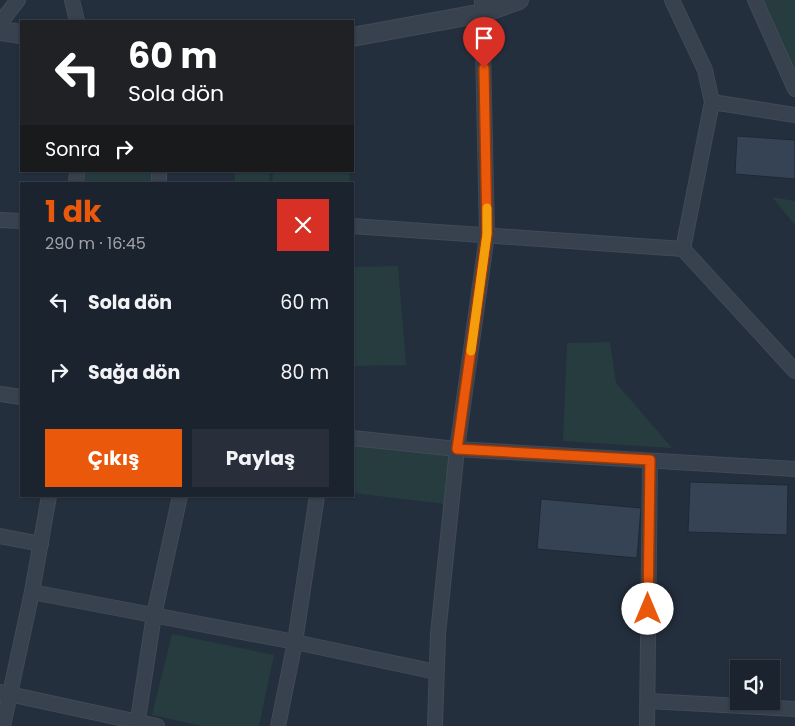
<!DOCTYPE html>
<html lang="tr">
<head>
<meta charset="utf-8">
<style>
	:root { --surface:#1b232e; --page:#282f3a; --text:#f1f3f6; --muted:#a0a4aa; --line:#39404a; --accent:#ea580c }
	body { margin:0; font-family:Poppins,sans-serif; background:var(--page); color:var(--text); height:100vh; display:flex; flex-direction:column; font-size:19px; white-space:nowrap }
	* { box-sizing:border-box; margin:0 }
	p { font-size:16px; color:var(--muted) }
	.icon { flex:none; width:28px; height:28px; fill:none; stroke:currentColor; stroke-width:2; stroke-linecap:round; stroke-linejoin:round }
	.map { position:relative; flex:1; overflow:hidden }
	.drawer { position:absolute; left:20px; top:182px; width:334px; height:315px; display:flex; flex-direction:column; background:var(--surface); border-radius:0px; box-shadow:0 1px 4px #0004,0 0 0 1px var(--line) }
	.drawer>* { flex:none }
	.top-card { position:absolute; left:20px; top:20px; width:334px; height:152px; border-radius:0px; box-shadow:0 1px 4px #0004,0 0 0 1px var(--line); background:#202124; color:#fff; overflow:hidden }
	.buttons { position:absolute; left:730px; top:660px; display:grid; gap:10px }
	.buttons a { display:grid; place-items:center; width:50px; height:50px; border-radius:0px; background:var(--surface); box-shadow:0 1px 4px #0004,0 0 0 1px var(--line); font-size:25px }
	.pin { position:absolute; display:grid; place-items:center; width:42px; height:42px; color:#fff; margin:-51px -21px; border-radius:50% 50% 50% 0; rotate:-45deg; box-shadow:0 0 5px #0007 }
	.pin .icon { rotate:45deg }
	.me { position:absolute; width:55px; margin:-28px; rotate:0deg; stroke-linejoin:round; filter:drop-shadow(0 0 4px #0008) }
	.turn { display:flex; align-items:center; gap:18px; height:105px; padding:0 25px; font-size:22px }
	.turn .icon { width:65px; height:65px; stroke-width:2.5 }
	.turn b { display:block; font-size:35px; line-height:42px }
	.then { display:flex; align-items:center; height:48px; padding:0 25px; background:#0003; gap:10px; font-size:19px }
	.round { display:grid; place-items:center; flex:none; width:52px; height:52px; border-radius:0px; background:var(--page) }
	.overview { display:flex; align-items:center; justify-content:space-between; height:85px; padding:0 25px }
	h1 { font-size:30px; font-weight:700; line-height:38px; color:var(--accent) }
	.cta { display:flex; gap:10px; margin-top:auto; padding:10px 25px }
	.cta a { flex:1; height:58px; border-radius:0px; background:var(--accent); color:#fff; font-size:20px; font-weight:700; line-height:58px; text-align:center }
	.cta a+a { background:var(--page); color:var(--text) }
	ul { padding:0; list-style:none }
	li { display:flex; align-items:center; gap:15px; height:70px; padding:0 25px }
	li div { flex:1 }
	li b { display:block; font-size:19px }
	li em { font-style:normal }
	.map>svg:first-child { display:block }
	.green { fill:#263c3f }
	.building { fill:#364354; stroke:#1f2835 }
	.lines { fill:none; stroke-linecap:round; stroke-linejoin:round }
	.minor-casing { stroke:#414a57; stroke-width:16 }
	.tertiary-casing { stroke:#414a57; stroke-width:20 }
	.minor { stroke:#38414e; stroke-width:14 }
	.tertiary { stroke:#38414e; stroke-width:18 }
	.route-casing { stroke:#983908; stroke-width:12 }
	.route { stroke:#ea580c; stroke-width:9 }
	.slow { stroke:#f59e0b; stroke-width:9 }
</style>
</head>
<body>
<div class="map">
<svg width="795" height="726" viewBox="0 0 795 726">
	<rect width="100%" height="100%" fill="#242f3e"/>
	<g class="green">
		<polygon points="759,0 795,0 795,77"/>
		<polygon points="81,171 153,171 152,184 81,184"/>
		<polygon points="235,171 270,171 269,184 235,184"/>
		<polygon points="273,171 350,171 349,184 272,184"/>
		<polygon points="772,197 795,201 795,225"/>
		<polygon points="398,266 406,365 353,366 353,267"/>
		<polygon points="610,342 616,383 672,448 563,441 567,343"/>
		<polygon points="353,443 452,452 446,504 353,493"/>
		<polygon points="172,634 274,655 259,726 202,726 152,715"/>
	</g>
	<g class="building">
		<polygon points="737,136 795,140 795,179 735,174"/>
		<polygon points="690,482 788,485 787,535 688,532"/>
		<polygon points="541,499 641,508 637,558 537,549"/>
	</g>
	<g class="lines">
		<g class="minor-casing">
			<g id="minor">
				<polyline points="72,0 77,21"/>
				<polyline points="755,0 795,89"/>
				<polyline points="0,23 18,0"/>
				<polyline points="712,102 795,115"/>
				<polyline points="76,184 77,171"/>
				<polyline points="159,184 159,171"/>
				<polyline points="0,220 21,221"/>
				<polyline points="352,226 683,249 712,102 705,70 672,0"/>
				<polyline points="683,249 795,371"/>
				<polyline points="0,394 21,397"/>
				<polyline points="352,438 457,449 795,469"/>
				<polyline points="0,536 41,544"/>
				<polyline points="32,592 295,642 436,672"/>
				<polyline points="0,692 157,726"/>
				<polyline points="648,701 795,709"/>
				<polyline points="3,726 32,592 49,496"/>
				<polyline points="137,726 154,615 180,496"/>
				<polyline points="278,726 295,642 317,496"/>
				<polyline points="435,726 438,634 457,449 487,235 482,0"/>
				<polyline points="647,726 650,461"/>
			</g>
		</g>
		<g class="tertiary-casing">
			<g id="tertiary">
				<polyline points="0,31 21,34"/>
				<polyline points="352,37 483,13 519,0"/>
			</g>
		</g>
		<use href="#minor" class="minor"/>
		<use href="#tertiary" class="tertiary"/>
	</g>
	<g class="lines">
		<g class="route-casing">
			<polyline id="route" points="484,68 487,234 457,449 650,460 648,609"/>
		</g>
		<use href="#route" class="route"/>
		<polyline class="slow" points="471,351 487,234 487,208"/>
	</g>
</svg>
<div class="buttons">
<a><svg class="icon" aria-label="sound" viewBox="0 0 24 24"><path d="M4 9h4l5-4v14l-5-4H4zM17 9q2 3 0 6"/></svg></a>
</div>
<div class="pin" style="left:484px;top:68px;background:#d93025"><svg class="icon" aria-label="arrive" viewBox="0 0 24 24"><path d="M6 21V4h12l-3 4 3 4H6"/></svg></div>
<svg class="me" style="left:648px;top:609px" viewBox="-20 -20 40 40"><circle r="19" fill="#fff"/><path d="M0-13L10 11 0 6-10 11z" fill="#ea580c"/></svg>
<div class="top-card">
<div class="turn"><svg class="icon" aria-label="left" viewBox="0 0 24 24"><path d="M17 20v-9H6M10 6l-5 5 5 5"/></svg><div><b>60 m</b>Sola dön</div></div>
<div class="then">Sonra<svg class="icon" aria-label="right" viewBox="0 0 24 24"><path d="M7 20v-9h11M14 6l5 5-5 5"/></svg></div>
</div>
<section class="drawer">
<div class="overview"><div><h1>1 dk</h1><p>290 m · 16:45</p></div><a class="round" style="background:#d93025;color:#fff"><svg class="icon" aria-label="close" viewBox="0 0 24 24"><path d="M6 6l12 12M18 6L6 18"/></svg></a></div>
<ul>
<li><svg class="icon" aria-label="left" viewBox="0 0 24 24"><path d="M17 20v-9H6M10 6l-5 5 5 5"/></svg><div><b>Sola dön</b></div><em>60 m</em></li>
<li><svg class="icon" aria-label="right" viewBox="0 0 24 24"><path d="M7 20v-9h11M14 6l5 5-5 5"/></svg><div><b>Sağa dön</b></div><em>80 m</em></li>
</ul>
<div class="cta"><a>Çıkış</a><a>Paylaş</a></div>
</section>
</div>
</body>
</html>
